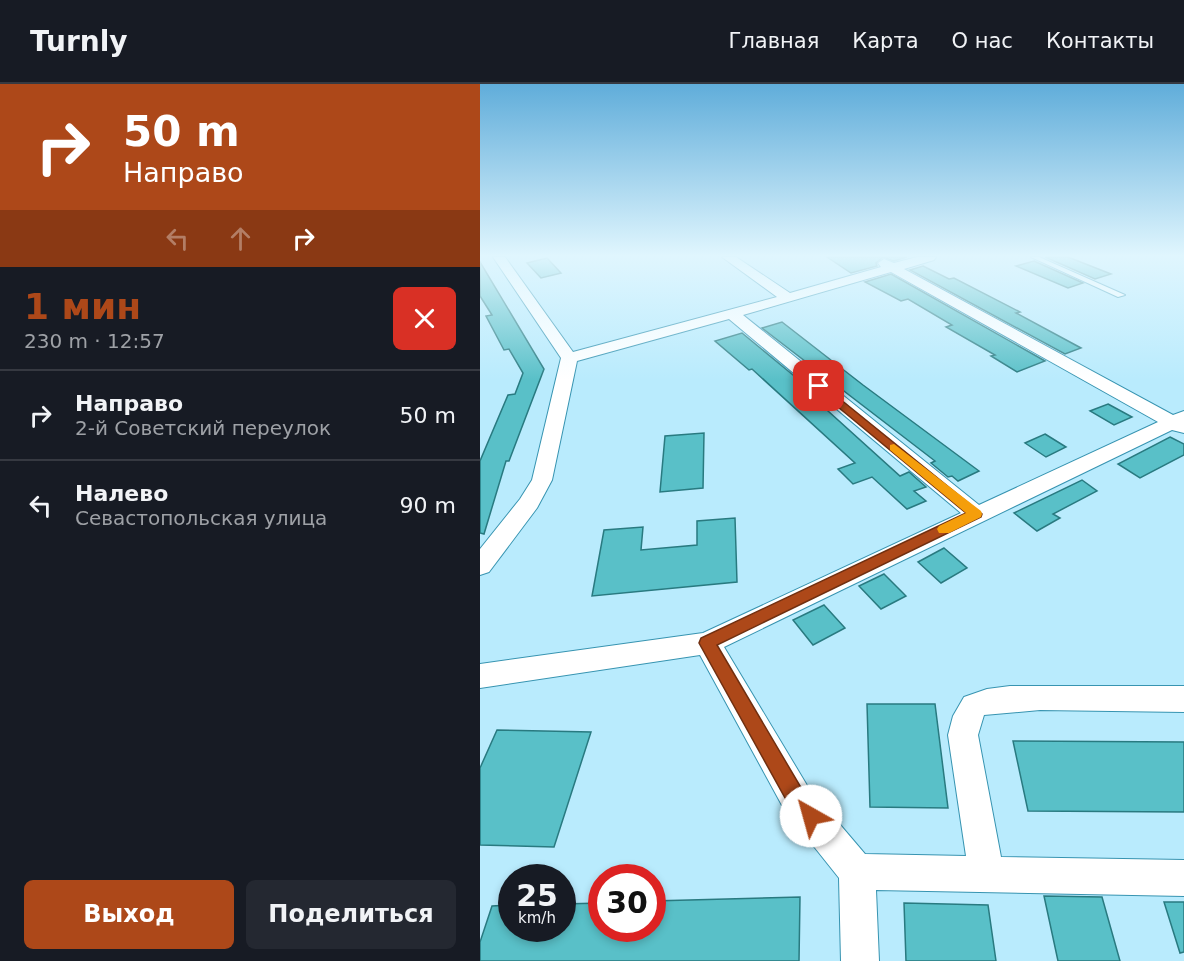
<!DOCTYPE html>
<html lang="ru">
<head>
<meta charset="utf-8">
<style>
	:root { --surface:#171b24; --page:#242831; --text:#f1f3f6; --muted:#9ea1a6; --line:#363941; --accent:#ad4819 }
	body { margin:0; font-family:"DejaVu Sans",sans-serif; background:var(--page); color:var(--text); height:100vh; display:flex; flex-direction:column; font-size:22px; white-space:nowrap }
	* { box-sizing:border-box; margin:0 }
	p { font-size:20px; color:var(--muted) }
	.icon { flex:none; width:33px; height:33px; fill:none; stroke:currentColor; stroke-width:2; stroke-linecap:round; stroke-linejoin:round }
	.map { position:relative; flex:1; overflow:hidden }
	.side { display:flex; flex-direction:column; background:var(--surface); width:480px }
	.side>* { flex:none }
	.banner { background:#ad4819; color:#fff; overflow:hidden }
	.speed { position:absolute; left:18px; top:780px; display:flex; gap:12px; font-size:30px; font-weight:700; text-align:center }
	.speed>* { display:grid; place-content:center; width:78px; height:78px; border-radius:50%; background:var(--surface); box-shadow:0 3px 9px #0003; line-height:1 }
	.speed small { font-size:15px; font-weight:400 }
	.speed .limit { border:9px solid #d22; background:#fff; color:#111 }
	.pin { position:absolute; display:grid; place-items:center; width:51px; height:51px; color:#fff; margin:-26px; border-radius:12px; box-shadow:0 3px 9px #0006 }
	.me { position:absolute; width:66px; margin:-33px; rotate:322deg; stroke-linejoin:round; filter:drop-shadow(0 0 4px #0008) }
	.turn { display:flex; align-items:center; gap:21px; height:126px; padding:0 24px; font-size:27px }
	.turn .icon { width:78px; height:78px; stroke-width:2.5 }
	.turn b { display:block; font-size:42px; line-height:51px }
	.lanes { display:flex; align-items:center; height:57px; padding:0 24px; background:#0003; justify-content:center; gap:30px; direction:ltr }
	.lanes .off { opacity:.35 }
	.round { display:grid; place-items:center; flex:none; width:63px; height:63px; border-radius:9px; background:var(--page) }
	.head { display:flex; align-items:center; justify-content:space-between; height:102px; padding:0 24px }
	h1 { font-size:36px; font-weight:600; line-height:45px; color:var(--accent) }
	.button { display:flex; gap:12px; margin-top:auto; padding:12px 24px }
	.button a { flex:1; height:69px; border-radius:9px; background:var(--accent); color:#fff; font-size:24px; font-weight:600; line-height:69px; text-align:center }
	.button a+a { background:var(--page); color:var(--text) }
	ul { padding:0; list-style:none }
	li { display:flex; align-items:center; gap:18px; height:90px; padding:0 24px; border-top:2px solid var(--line) }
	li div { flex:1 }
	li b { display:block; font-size:22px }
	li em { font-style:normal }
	header { display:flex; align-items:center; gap:36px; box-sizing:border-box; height:84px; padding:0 30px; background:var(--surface); border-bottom:2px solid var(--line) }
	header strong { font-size:28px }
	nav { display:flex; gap:33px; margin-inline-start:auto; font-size:21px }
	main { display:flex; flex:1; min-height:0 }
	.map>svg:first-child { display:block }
	.building { fill:#59c0c8; stroke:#297a80; stroke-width:1.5 }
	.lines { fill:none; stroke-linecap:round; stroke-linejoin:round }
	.lane-casing { stroke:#3794b1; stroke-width:2 }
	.street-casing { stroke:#3794b1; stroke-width:2 }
	.lane { fill:#fff; fill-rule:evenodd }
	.street { fill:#fff; fill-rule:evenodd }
	.route { fill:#ad4819; stroke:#702f10; stroke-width:1.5 }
	.slow { fill:#f59e0b }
</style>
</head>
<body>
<header>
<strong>Turnly</strong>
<nav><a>Главная</a><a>Карта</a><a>О нас</a><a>Контакты</a></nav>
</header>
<main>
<section class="side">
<div class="banner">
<div class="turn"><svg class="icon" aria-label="right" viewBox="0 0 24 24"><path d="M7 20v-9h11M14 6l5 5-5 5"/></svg><div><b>50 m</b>Направо</div></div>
<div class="lanes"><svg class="icon off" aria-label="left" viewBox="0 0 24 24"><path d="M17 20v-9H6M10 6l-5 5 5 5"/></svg><svg class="icon off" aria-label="ahead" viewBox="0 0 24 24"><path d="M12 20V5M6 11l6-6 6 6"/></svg><svg class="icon" aria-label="right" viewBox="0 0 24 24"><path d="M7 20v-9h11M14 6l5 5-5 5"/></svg></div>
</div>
<div class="head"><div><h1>1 мин</h1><p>230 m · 12:57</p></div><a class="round" style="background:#d93025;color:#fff"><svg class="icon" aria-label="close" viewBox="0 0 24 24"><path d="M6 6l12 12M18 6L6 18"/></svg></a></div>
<ul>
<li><svg class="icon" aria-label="right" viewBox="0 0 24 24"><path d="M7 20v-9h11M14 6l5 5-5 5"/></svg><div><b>Направо</b><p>2-й Советский переулок</p></div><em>50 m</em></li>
<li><svg class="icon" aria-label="left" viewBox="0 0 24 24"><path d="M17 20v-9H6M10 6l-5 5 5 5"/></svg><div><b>Налево</b><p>Севастопольская улица</p></div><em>90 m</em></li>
</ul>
<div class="button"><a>Выход</a><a>Поделиться</a></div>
</section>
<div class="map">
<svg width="704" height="877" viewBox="0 0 704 877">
	<rect width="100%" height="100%" fill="#b9ebfd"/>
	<g class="building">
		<polygon points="347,173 427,173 414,177 403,173 396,179 397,182 371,189"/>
		<polygon points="565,173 588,173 631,190 615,195"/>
		<polygon points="67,174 81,189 61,194 47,179"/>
		<polygon points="554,177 603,199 588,204 536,182"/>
		<polygon points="0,178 64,285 29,377 26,377 4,450 0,449 0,377 28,311 35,310 43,289 29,265 24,266 6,232 12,231 0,212"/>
		<polygon points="443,182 469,195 474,194 540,228 536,229 601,264 585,270 430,186"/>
		<polygon points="411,190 565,277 537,288 511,272 515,271 466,243 472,241 428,215 421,217 385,198"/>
		<polygon points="302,238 383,301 499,387 478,397 472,392 468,393 451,379 455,377 282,244"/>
		<polygon points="262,249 330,305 327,308 420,392 429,388 446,403 434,407 446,417 427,425 392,393 373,400 358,385 375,379 272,285 269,286 235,257"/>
		<polygon points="628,320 652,333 634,341 610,327"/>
		<polygon points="224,349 223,404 180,408 185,352"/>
		<polygon points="565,350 586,363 566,373 545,359"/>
		<polygon points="690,353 704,360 704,371 660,394 638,380"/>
		<polygon points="602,396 617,407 573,430 580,434 557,447 534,429"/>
		<polygon points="255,434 257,498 112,512 124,446 163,443 161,466 217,461 217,437"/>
		<polygon points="464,464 487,484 461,499 438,478"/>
		<polygon points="404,490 426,512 401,525 379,502"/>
		<polygon points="344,521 365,544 333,561 313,536"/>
		<polygon points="387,620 455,620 468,724 390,723"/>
		<polygon points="17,646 111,648 74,763 0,761 0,684"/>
		<polygon points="533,657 704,658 704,728 548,727"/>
		<polygon points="564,812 622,813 640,877 578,877"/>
		<polygon points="320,813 319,877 0,877 0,858 12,822 32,821 32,844 82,844 82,820 122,819 122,844 172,844 172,817"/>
		<polygon points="684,818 704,818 704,868 700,869"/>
		<polygon points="424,819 508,821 516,877 426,877"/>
	</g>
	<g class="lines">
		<g class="lane-casing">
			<polygon id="lane" points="551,173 559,173 645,211 638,213"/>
		</g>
		<g class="street-casing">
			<path id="street" d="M13 173H25L93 268 297 213 242 173H256L310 209 401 183 398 179 404 175 414 179 437 173H456L454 176 424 185 693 331 704 327V349L692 346 244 563 328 703 385 770 486 772 468 651 473 632 484 613 507 605 530 602H704V628L560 626 504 631 498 651 521 773 704 776V812L396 806 399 877H361L359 794 304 725 220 571 0 604V580L223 549 481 429 249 235 97 277 72 396 57 424 9 488 0 491V465L40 415 52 396 81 274ZM411 188 678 338 499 421 263 231Z"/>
		</g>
		<use href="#lane" class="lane"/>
		<use href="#street" class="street"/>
	</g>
	<linearGradient id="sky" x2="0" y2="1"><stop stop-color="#60adda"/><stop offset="0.58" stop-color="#e0f6fe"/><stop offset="1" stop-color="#e0f6fe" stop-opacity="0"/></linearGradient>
	<rect width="704" height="296" fill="url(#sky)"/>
	<polygon class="route" points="339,298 502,430 501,433 237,561 323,707 341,732 338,739 331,742 324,739 309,721 219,559 221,554 486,429 335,304 335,299"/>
	<polygon class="slow" points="414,360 501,427 502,430 501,433 469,449 459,449 457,445 459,442 486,429 410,366 410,361"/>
</svg>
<div class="speed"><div>25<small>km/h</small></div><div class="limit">30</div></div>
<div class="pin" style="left:339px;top:302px;background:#d93025"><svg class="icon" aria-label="arrive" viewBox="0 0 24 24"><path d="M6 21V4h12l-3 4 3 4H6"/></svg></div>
<svg class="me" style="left:331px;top:732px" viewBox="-20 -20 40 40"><circle r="19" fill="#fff"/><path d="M0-13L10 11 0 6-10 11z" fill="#ad4819"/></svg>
</div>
</main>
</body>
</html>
